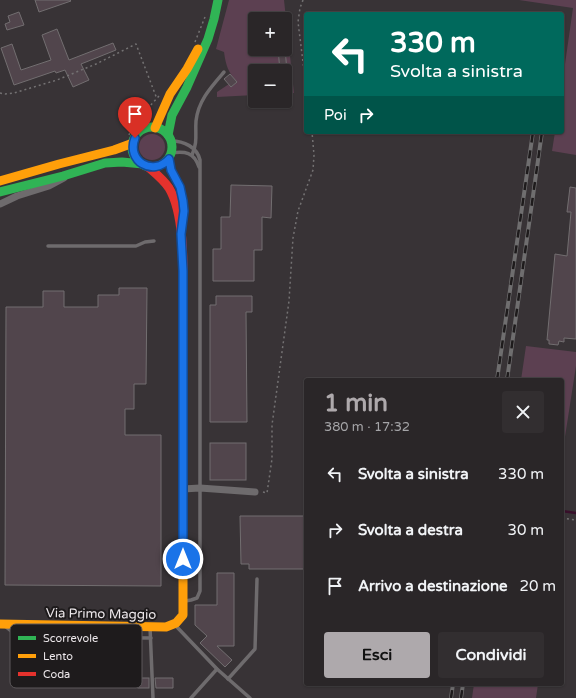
<!DOCTYPE html>
<html lang="it">
<head>
<meta charset="utf-8">
<style>
	:root { --surface:#2a2628; --page:#322e30; --text:#f1f3f6; --muted:#a5a5a8; --line:#464345; --accent:#aea9ac }
	body { margin:0; font-family:"Varela Round",sans-serif; background:var(--page); color:var(--text); height:100vh; display:flex; flex-direction:column; font-size:15px; white-space:nowrap }
	* { box-sizing:border-box; margin:0 }
	p { font-size:13px; color:var(--muted) }
	.icon { flex:none; width:22px; height:22px; fill:none; stroke:currentColor; stroke-width:2; stroke-linecap:round; stroke-linejoin:round }
	.map { position:relative; flex:1; overflow:hidden }
	.details { position:absolute; left:304px; top:378px; width:260px; height:308px; display:flex; flex-direction:column; background:var(--surface); border-radius:4px; box-shadow:0 1px 3px #0004,0 0 0 1px var(--line) }
	.details>* { flex:none }
	.top-card { position:absolute; left:304px; top:12px; width:260px; height:122px; border-radius:4px; box-shadow:0 1px 3px #0004,0 0 0 1px var(--line); background:#00695c; color:#fff; overflow:hidden }
	.buttons { position:absolute; left:248px; top:12px; display:grid; gap:8px }
	.buttons a { display:grid; place-items:center; width:44px; height:44px; border-radius:4px; background:var(--surface); box-shadow:0 1px 3px #0004,0 0 0 1px var(--line); font-size:20px }
	.pin { position:absolute; display:grid; place-items:center; width:34px; height:34px; color:#fff; margin:-41px -17px; border-radius:50% 50% 50% 0; rotate:-45deg; box-shadow:0 0 4px #0007 }
	.pin .icon { rotate:45deg }
	.me { position:absolute; width:44px; margin:-22px; rotate:0deg; stroke-linejoin:round; filter:drop-shadow(0 0 3px #0008) }
	.turn { display:flex; align-items:center; gap:14px; height:84px; padding:0 20px; font-size:18px }
	.turn .icon { width:52px; height:52px; stroke-width:2.5 }
	.turn b { display:block; font-size:28px; line-height:34px }
	.then { display:flex; align-items:center; height:38px; padding:0 20px; background:#0003; gap:8px; font-size:15px }
	.round { display:grid; place-items:center; flex:none; width:42px; height:42px; border-radius:4px; background:var(--page) }
	.head { display:flex; align-items:center; justify-content:space-between; height:68px; padding:0 20px }
	h1 { font-size:24px; font-weight:800; line-height:30px; color:var(--accent) }
	.button { display:flex; gap:8px; margin-top:auto; padding:8px 20px }
	.button a { flex:1; height:46px; border-radius:4px; background:var(--accent); color:#111; font-size:16px; font-weight:800; line-height:46px; text-align:center }
	.button a+a { background:var(--page); color:var(--text) }
	ul { padding:0; list-style:none }
	li { display:flex; align-items:center; gap:12px; height:56px; padding:0 20px }
	li div { flex:1 }
	li b { display:block; font-size:15px }
	li em { font-style:normal }
	.map>svg:first-child { display:block }
	.green { fill:#5c4051; fill-rule:evenodd }
	.lines { fill:none; stroke-linecap:round; stroke-linejoin:round }
	.stream { stroke:#380f2a; stroke-width:2.5 }
	.building { fill:#51454c; stroke:#726e70 }
	.path { stroke:#747273; stroke-width:1.5; stroke-dasharray:2 3; stroke-linecap:butt }
	.lane { stroke:#6e6b6d; stroke-width:3.5 }
	.street { stroke:#6e6b6d; stroke-width:7 }
	.fast { stroke:#30b455; stroke-width:9 }
	.slow { stroke:#ff9f0a; stroke-width:9 }
	.jam { stroke:#e5322d; stroke-width:9 }
	.rail-casing { stroke:#6f6e6f; stroke-width:4 }
	.rail { stroke:#1e1b1c; stroke-width:2.5; stroke-dasharray:8; stroke-linecap:butt }
	.route-casing { stroke:#114b97; stroke-width:10 }
	.route { stroke:#1a73e8; stroke-width:7 }
	.labels { text-anchor:middle; stroke-width:4; stroke-linejoin:round; paint-order:stroke }
	.street-label { font-size:13px; fill:#ede8eb; stroke:#1e1b1c }
	.key { fill:#1e1b1c; stroke:#5c585a; stroke-width:1 }
	.key-label { font-size:11px; fill:#ede8eb }
</style>
</head>
<body>
<div class="map">
<svg width="576" height="698" viewBox="0 0 576 698">
	<rect width="100%" height="100%" fill="#383336"/>
	<g class="green">
		<path d="M229 0H284L294 93H285V71H255V95L217 97V92L229 84 231 87 237 82C228 72 226 66 224 52L216 49ZM255 19H285V49H255Z"/>
		<polygon points="519,0 576,0 576,155 552,151 555,132 562,132 562,85 573,8"/>
		<circle cx="152" cy="147" r="13"/>
		<polygon points="526,346 576,352 576,366 562,456 562,380 521,380"/>
		<polygon points="474,684 538,684 536,698 472,698"/>
	</g>
	<g class="lines">
		<polyline class="stream" points="562,511 576,513"/>
	</g>
	<g class="building">
		<polygon points="35,0 70,0 71,1 39,12"/>
		<polygon points="19,12 24,25 7,30 5,24 10,22 8,16"/>
		<polygon points="57,29 69,60 113,43 116,50 81,64 89,80 73,87 65,70 56,73 55,71 14,85 1,48 12,44 21,70 51,60 42,35"/>
		<polygon points="278,49 285,49 287,71 280,71"/>
		<polygon points="230,74 237,82 231,87 224,79"/>
		<polygon points="231,185 272,186 271,218 262,217 262,250 254,250 254,281 213,281 213,249 221,249 221,217 230,217"/>
		<polygon points="570,187 576,188 576,339 564,338 564,342 559,341 558,345 549,344 549,340 547,340 555,254 567,256 571,212 567,212"/>
		<polygon points="119,288 147,288 146,384 134,384 134,409 125,409 125,435 161,435 161,586 5,585 6,307 43,307 43,291 64,291 64,307 98,307 98,295 119,295"/>
		<polygon points="216,296 252,296 252,312 246,312 247,422 210,422 210,305 216,305"/>
		<rect x="210" y="443" width="36" height="37"/>
		<polygon points="240,516 306,516 306,569 249,569 249,564 241,564"/>
		<polygon points="217,573 234,573 234,646 217,646 232,660 225,667 200,643 207,636 195,625 195,605 217,605"/>
		<rect x="138" y="678" width="11" height="10"/>
		<polygon points="155,678 173,678 173,688 156,688"/>
	</g>
	<g class="lines">
		<g class="path">
			<polyline points="303,0 300,8 298,22 306,86"/>
			<polyline points="195,42 205,17"/>
			<polyline points="0,93 5,94 14,93 57,80 96,64 136,44 157,99"/>
			<polyline points="139,118 139,121 142,131"/>
			<path d="M129 135 132 127 131 122C142 115 150 106 159 96"/>
			<polyline points="263,492 267,493 272,459 272,425 289,301 293,238 298,211 313,170 314,155 312,132"/>
			<polyline points="562,518 576,520"/>
		</g>
		<g class="lane">
			<path d="M171 141C184 141 197 147 200 160V591L197 598 191 600 185 601"/>
			<path d="M171 153C185 151 194 152 199 167"/>
			<path d="M192 155C198 141 195 135 196 121 198 101 211 87 224 72"/>
			<polyline points="48,246 136,246 145,242 154,241"/>
			<polyline points="175,625 217,669 250,698"/>
			<polyline points="5,626 19,637 151,638"/>
			<polyline points="150,627 153,698"/>
			<polyline points="228,679 255,649 257,579"/>
			<polyline points="191,698 217,669"/>
		</g>
		<g class="street">
			<polyline points="169,159 171,170 179,186 182,195 184,207 182,224"/>
			<polyline points="0,204 17,196 49,186 64,178"/>
			<polyline points="183,489 200,488 255,492"/>
		</g>
		<g class="fast">
			<circle cx="152" cy="147" r="20"/>
			<polyline points="168,135 172,115 187,87 208,39 214,19 218,0"/>
			<polyline points="0,192 63,176 105,163 122,162 143,164"/>
			<polyline points="183,309 183,567"/>
		</g>
		<g class="slow">
			<polyline points="155,128 170,94 187,69 198,49"/>
			<polyline points="0,181 59,164 114,150 133,143"/>
			<polyline points="0,624 166,627 176,623 183,615 183,567"/>
		</g>
		<path class="jam" d="M147 166C155 173 163 179 169 188 186 216 183 275 183 309"/>
		<g class="rail-casing">
			<g id="rail">
				<polyline points="497,380 533,132"/>
				<polyline points="507,380 542,132"/>
				<polyline points="451,698 453,684"/>
				<polyline points="461,698 463,684"/>
			</g>
		</g>
		<use href="#rail" class="rail"/>
	</g>
	<g class="lines">
		<g class="route-casing">
			<path id="route" d="M135 138C126 161 153 177 169 159L171 170 180 187 183 201 184 211 181 234 183 271V559"/>
		</g>
		<use href="#route" class="route"/>
	</g>
	<g class="labels">
		<g class="street-label">
			<text transform="translate(101 613) rotate(1)" y="5">Via Primo Maggio</text>
		</g>
	</g>
	<rect x="10" y="624" width="132" height="64" rx="6" class="key"/>
	<rect x="18" y="636" width="18" height="4" fill="#30b455"/>
	<rect x="18" y="654" width="18" height="4" fill="#ff9f0a"/>
	<rect x="18" y="672" width="18" height="4" fill="#e5322d"/>
	<g class="key-label">
		<text x="43" y="642">Scorrevole</text>
		<text x="43" y="660">Lento</text>
		<text x="43" y="678">Coda</text>
	</g>
</svg>
<div class="buttons">
<a>+</a>
<a>−</a>
</div>
<div class="pin" style="left:135px;top:138px;background:#d93025"><svg class="icon" aria-label="arrive" viewBox="0 0 24 24"><path d="M6 21V4h12l-3 4 3 4H6"/></svg></div>
<svg class="me" style="left:183px;top:559px" viewBox="-20 -20 40 40"><circle r="17" fill="#1a73e8" stroke="#fff" stroke-width="3"/><path d="M0-11L8 9 0 5-8 9z" fill="#fff"/></svg>
<div class="top-card">
<div class="turn"><svg class="icon" aria-label="left" viewBox="0 0 24 24"><path d="M17 20v-9H6M10 6l-5 5 5 5"/></svg><div><b>330 m</b>Svolta a sinistra</div></div>
<div class="then">Poi<svg class="icon" aria-label="right" viewBox="0 0 24 24"><path d="M7 20v-9h11M14 6l5 5-5 5"/></svg></div>
</div>
<section class="details">
<div class="head"><div><h1>1 min</h1><p>380 m · 17:32</p></div><a class="round"><svg class="icon" aria-label="close" viewBox="0 0 24 24"><path d="M6 6l12 12M18 6L6 18"/></svg></a></div>
<ul>
<li><svg class="icon" aria-label="left" viewBox="0 0 24 24"><path d="M17 20v-9H6M10 6l-5 5 5 5"/></svg><div><b>Svolta a sinistra</b></div><em>330 m</em></li>
<li><svg class="icon" aria-label="right" viewBox="0 0 24 24"><path d="M7 20v-9h11M14 6l5 5-5 5"/></svg><div><b>Svolta a destra</b></div><em>30 m</em></li>
<li><svg class="icon" aria-label="arrive" viewBox="0 0 24 24"><path d="M6 21V4h12l-3 4 3 4H6"/></svg><div><b>Arrivo a destinazione</b></div><em>20 m</em></li>
</ul>
<div class="button"><a>Esci</a><a>Condividi</a></div>
</section>
</div>
</body>
</html>
